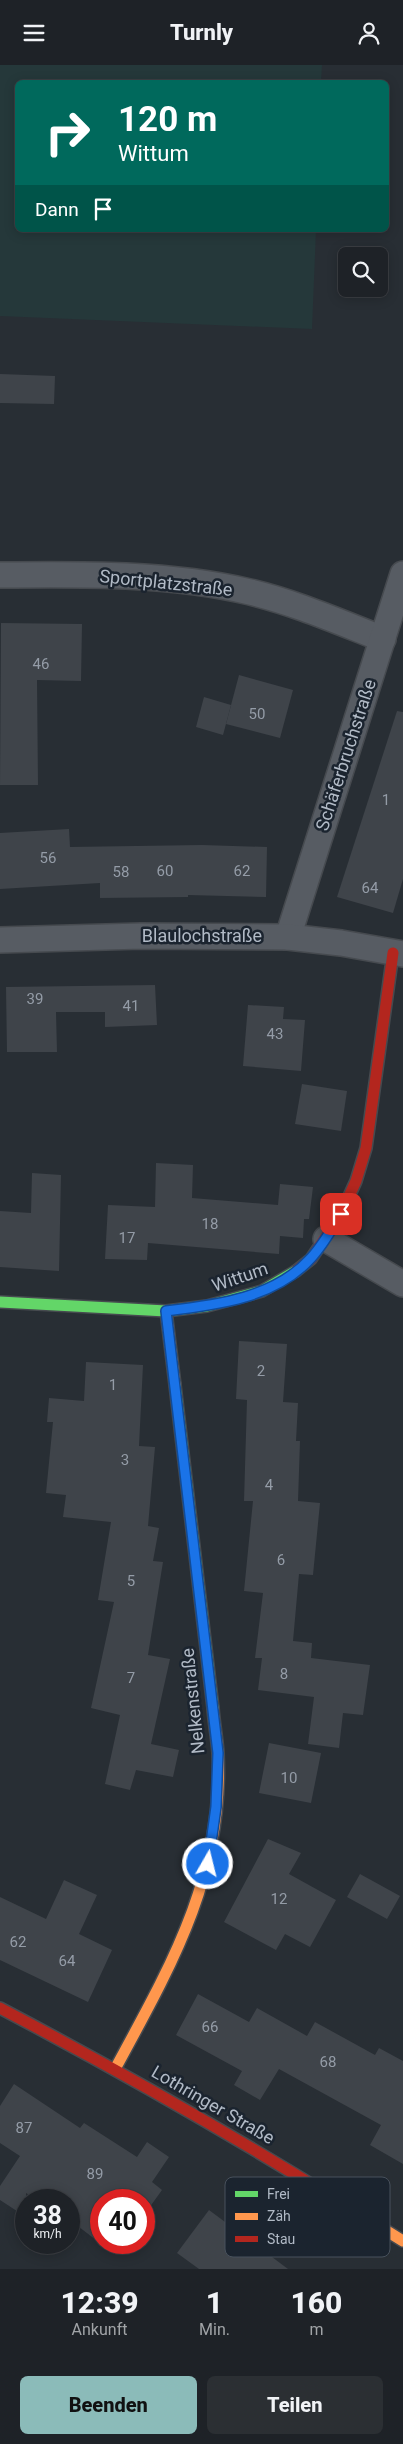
<!DOCTYPE html>
<html lang="de">
<head>
<meta charset="utf-8">
<style>
	:root { --surface:#1e2227; --page:#2b2f33; --text:#f1f3f6; --muted:#a1a4a7; --line:#3c3f44; --accent:#8bbbb9 }
	body { margin:0; font-family:Roboto,sans-serif; background:var(--page); color:var(--text); height:100vh; display:flex; flex-direction:column; font-size:19px; white-space:nowrap }
	* { box-sizing:border-box; margin:0 }
	p { font-size:16px; color:var(--muted) }
	.icon { flex:none; width:28px; height:28px; fill:none; stroke:currentColor; stroke-width:2; stroke-linecap:round; stroke-linejoin:round }
	.map { position:relative; height:2204px; overflow:hidden }
	.sheet { display:flex; flex-direction:column; background:var(--surface); flex:1 }
	.sheet>* { flex:none }
	.banner { position:absolute; left:15px; top:15px; width:374px; height:152px; border-radius:8px; box-shadow:0 2px 12px #0003,0 0 0 1px var(--line); background:#00695c; color:#fff; overflow:hidden }
	.fabs { position:absolute; left:338px; top:182px; display:grid; gap:10px }
	.fabs a { display:grid; place-items:center; width:50px; height:50px; border-radius:8px; background:var(--surface); box-shadow:0 2px 12px #0003,0 0 0 1px var(--line); font-size:25px }
	.speed { position:absolute; left:15px; top:2124px; display:flex; gap:10px; font-size:25px; font-weight:700; text-align:center }
	.speed>* { display:grid; place-content:center; width:65px; height:65px; border-radius:50%; background:var(--surface); box-shadow:0 2px 12px #0003,0 0 0 1px var(--line); line-height:1 }
	.speed small { font-size:12px; font-weight:400 }
	.speed .limit { border:8px solid #d22; background:#fff; color:#111 }
	.pin { position:absolute; display:grid; place-items:center; width:42px; height:42px; color:#fff; margin:-21px; border-radius:10px; box-shadow:0 2px 8px #0006 }
	.me { position:absolute; width:55px; margin:-28px; rotate:8deg; stroke-linejoin:round; filter:drop-shadow(0 0 4px #0008) }
	.turn { display:flex; align-items:center; gap:18px; height:105px; padding:0 20px; font-size:22px }
	.turn .icon { width:65px; height:65px; stroke-width:2.5 }
	.turn b { display:block; font-size:35px; line-height:42px }
	.then { display:flex; align-items:center; height:48px; padding:0 20px; background:#0003; gap:10px; font-size:19px }
	.eta { display:flex; justify-content:space-evenly; align-items:center; height:85px; text-align:center }
	.eta b { font-size:30px; font-weight:800; line-height:35px }
	.primary-button { display:flex; gap:10px; margin-top:auto; padding:10px 20px }
	.primary-button a { flex:1; height:58px; border-radius:8px; background:var(--accent); color:#111; font-size:20px; font-weight:800; line-height:58px; text-align:center }
	.primary-button a+a { background:var(--page); color:var(--text) }
	header { display:flex; justify-content:space-between; align-items:center; height:65px; padding:0 20px; background:var(--surface); font-size:22px; font-weight:800 }
	.map>svg:first-child { display:block }
	.green { fill:#25383a }
	.building { fill:#3f444a }
	.lines { fill:none; stroke-linecap:round; stroke-linejoin:round }
	.street-casing { stroke:#464a4f; stroke-width:28 }
	.fast-casing { stroke:#464a4f; stroke-width:14 }
	.slow-casing { stroke:#464a4f; stroke-width:14 }
	.jam-casing { stroke:#464a4f; stroke-width:14 }
	.street { stroke:#575c63; stroke-width:25 }
	.fast { stroke:#63d668; stroke-width:11 }
	.slow { stroke:#ff974d; stroke-width:11 }
	.jam { stroke:#b3261e; stroke-width:11 }
	.route-casing { stroke:#114b97; stroke-width:12 }
	.route { stroke:#1a73e8; stroke-width:9 }
	.labels { text-anchor:middle; stroke-width:5; stroke-linejoin:round; paint-order:stroke }
	.number-label { font-size:15px; fill:#949ca7 }
	.street-label { font-size:18px; fill:#b1bac6; stroke:#1b242f }
	.key { fill:#1b242f; stroke:#48515c; stroke-width:1 }
	.key-label { font-size:14px; fill:#b1bac6 }
</style>
</head>
<body>
<header><svg class="icon" aria-label="menu" viewBox="0 0 24 24"><path d="M4 6h16M4 12h16M4 18h16"/></svg>Turnly<svg class="icon" aria-label="person" viewBox="0 0 24 24"><circle cx="12" cy="8" r="4"/><path d="M4 21q1-7 8-7t8 7"/></svg></header>
<div class="map">
<svg width="403" height="2204" viewBox="0 0 403 2204">
	<rect width="100%" height="100%" fill="#282e34"/>
	<polygon class="green" points="0,0 322,0 321,17 18,18 18,165 316,165 312,264 0,251"/>
	<g class="building">
		<polygon points="0,309 55,311 54,339 0,338"/>
		<polygon points="1,558 82,559 81,616 37,615 38,720 0,720"/>
		<polygon points="239,610 293,625 280,673 226,659"/>
		<polygon points="204,632 231,640 223,670 196,662"/>
		<polygon points="397,646 403,647 403,814 393,848 337,832"/>
		<polygon points="69,764 70,782 202,780 267,782 266,832 188,830 188,832 100,833 100,818 0,824 0,768"/>
		<polygon points="155,920 157,960 105,962 105,947 56,947 57,987 7,987 6,922"/>
		<polygon points="248,940 284,942 283,954 305,955 301,1006 243,1001"/>
		<polygon points="302,1019 347,1026 341,1066 295,1059"/>
		<polygon points="156,1098 193,1100 192,1133 278,1140 280,1119 313,1122 309,1154 304,1154 303,1173 280,1171 279,1189 148,1178 147,1195 105,1194 108,1140 155,1142"/>
		<polygon points="32,1108 61,1110 59,1206 0,1202 0,1146 31,1148"/>
		<polygon points="239,1276 287,1279 283,1337 298,1338 296,1376 300,1376 298,1436 320,1438 313,1510 299,1509 293,1576 312,1578 311,1593 370,1600 363,1650 343,1648 339,1683 308,1679 314,1632 258,1625 262,1593 255,1593 263,1528 244,1526 253,1436 244,1436 247,1335 236,1334"/>
		<polygon points="86,1297 143,1300 139,1381 155,1382 148,1461 159,1463 153,1496 163,1497 148,1590 170,1594 151,1679 179,1685 173,1712 136,1705 130,1725 105,1719 120,1650 91,1643 114,1537 98,1535 111,1457 63,1452 66,1430 46,1428 53,1357 47,1357 49,1333 84,1336"/>
		<polygon points="269,1678 321,1688 311,1738 259,1728"/>
		<polygon points="268,1774 301,1788 289,1809 336,1835 310,1882 285,1869 276,1885 224,1857"/>
		<polygon points="360,1809 400,1831 387,1854 347,1832"/>
		<polygon points="64,1815 97,1830 79,1869 112,1885 88,1937 0,1895 0,1832 46,1854"/>
		<polygon points="198,1929 249,1957 257,1943 307,1971 315,1957 375,1990 379,1983 403,1996 403,2099 370,2080 381,2060 279,2004 260,2035 234,2020 242,2006 176,1970"/>
		<polygon points="14,2019 80,2063 84,2058 137,2092 147,2077 169,2092 152,2117 162,2125 144,2150 144,2135 101,2135 101,2178 123,2178 114,2189 74,2158 69,2156 69,2135 37,2135 26,2128 26,2152 0,2135 0,2121 20,2091 0,2078 0,2041"/>
		<polygon points="209,2145 288,2204 199,2204 177,2188"/>
	</g>
	<g class="lines">
		<g class="street-casing">
			<g id="street">
				<path d="M0 510C82 509 171 508 250 527 296 538 339 557 383 574"/>
				<polyline points="288,872 403,509"/>
				<polyline points="0,875 141,871 288,872 341,878 403,889"/>
				<polyline points="326,1174 403,1219"/>
			</g>
		</g>
		<g class="fast-casing">
			<g id="fast">
				<polyline points="0,1237 166,1246 207,1241 262,1226 296,1206"/>
				<polyline points="175,1320 213,1643"/>
			</g>
		</g>
		<g class="slow-casing">
			<g id="slow">
				<polyline points="166,1246 175,1320"/>
				<path d="M115 2004C171 1901 224 1810 218 1688 217 1673 214 1658 213 1643"/>
				<polyline points="340,2137 403,2176"/>
			</g>
		</g>
		<g class="jam-casing">
			<g id="jam">
				<polyline points="296,1206 311,1194 341,1149 356,1116 366,1083 393,888"/>
				<path d="M0 1943C116 2004 229 2068 340 2137"/>
			</g>
		</g>
		<use href="#street" class="street"/>
		<use href="#fast" class="fast"/>
		<use href="#slow" class="slow"/>
		<use href="#jam" class="jam"/>
	</g>
	<g class="lines">
		<g class="route-casing">
			<path id="route" d="M208 1799 216 1742 218 1688 166 1246C217 1240 275 1233 311 1193 323 1180 332 1164 341 1149"/>
		</g>
		<use href="#route" class="route"/>
	</g>
	<g class="labels">
		<g class="number-label">
			<text x="41" y="604">46</text>
			<text x="257" y="654">50</text>
			<text x="386" y="740">1</text>
			<text x="48" y="798">56</text>
			<text x="165" y="811">60</text>
			<text x="242" y="811">62</text>
			<text x="121" y="812">58</text>
			<text x="370" y="828">64</text>
			<text x="35" y="939">39</text>
			<text x="131" y="946">41</text>
			<text x="275" y="974">43</text>
			<text x="210" y="1164">18</text>
			<text x="127" y="1178">17</text>
			<text x="261" y="1311">2</text>
			<text x="113" y="1325">1</text>
			<text x="125" y="1400">3</text>
			<text x="269" y="1425">4</text>
			<text x="281" y="1500">6</text>
			<text x="131" y="1521">5</text>
			<text x="284" y="1614">8</text>
			<text x="131" y="1618">7</text>
			<text x="289" y="1718">10</text>
			<text x="279" y="1839">12</text>
			<text x="18" y="1882">62</text>
			<text x="67" y="1901">64</text>
			<text x="210" y="1967">66</text>
			<text x="328" y="2002">68</text>
			<text x="24" y="2068">87</text>
			<text x="95" y="2114">89</text>
		</g>
		<g class="street-label">
			<text transform="translate(166 518) rotate(6)" y="6">Sportplatzstraße</text>
			<text transform="translate(346 690) rotate(-72)" y="6">Schäferbruchstraße</text>
			<text x="202" y="877">Blaulochstraße</text>
			<text transform="translate(240 1212) rotate(-19)" y="6">Wittum</text>
			<text transform="translate(193 1636) rotate(-96)" y="6">Nelkenstraße</text>
			<text transform="translate(213 2040) rotate(30)" y="6">Lothringer Straße</text>
		</g>
	</g>
	<rect x="225" y="2112" width="165" height="80" rx="8" class="key"/>
	<rect x="235" y="2126" width="23" height="6" fill="#63d668"/>
	<rect x="235" y="2148" width="23" height="7" fill="#ff974d"/>
	<rect x="235" y="2171" width="23" height="6" fill="#b3261e"/>
	<g class="key-label">
		<text x="267" y="2134">Frei</text>
		<text x="267" y="2156">Zäh</text>
		<text x="267" y="2179">Stau</text>
	</g>
</svg>
<div class="fabs">
<a><svg class="icon" aria-label="search" viewBox="0 0 24 24"><circle cx="10" cy="10" r="6"/><path d="M15 15l6 6"/></svg></a>
</div>
<div class="speed"><div>38<small>km/h</small></div><div class="limit">40</div></div>
<div class="pin" style="left:341px;top:1149px;background:#d93025"><svg class="icon" aria-label="arrive" viewBox="0 0 24 24"><path d="M6 21V4h12l-3 4 3 4H6"/></svg></div>
<svg class="me" style="left:208px;top:1799px" viewBox="-20 -20 40 40"><circle r="17" fill="#1a73e8" stroke="#fff" stroke-width="3"/><path d="M0-11L8 9 0 5-8 9z" fill="#fff"/></svg>
<div class="banner">
<div class="turn"><svg class="icon" aria-label="right" viewBox="0 0 24 24"><path d="M7 20v-9h11M14 6l5 5-5 5"/></svg><div><b>120 m</b>Wittum</div></div>
<div class="then">Dann<svg class="icon" aria-label="arrive" viewBox="0 0 24 24"><path d="M6 21V4h12l-3 4 3 4H6"/></svg></div>
</div>
</div>
<section class="sheet">
<div class="eta">
<div><b>12:39</b><p>Ankunft</p></div>
<div><b>1</b><p>Min.</p></div>
<div><b>160</b><p>m</p></div>
</div>
<div class="primary-button"><a>Beenden</a><a>Teilen</a></div>
</section>
</body>
</html>
